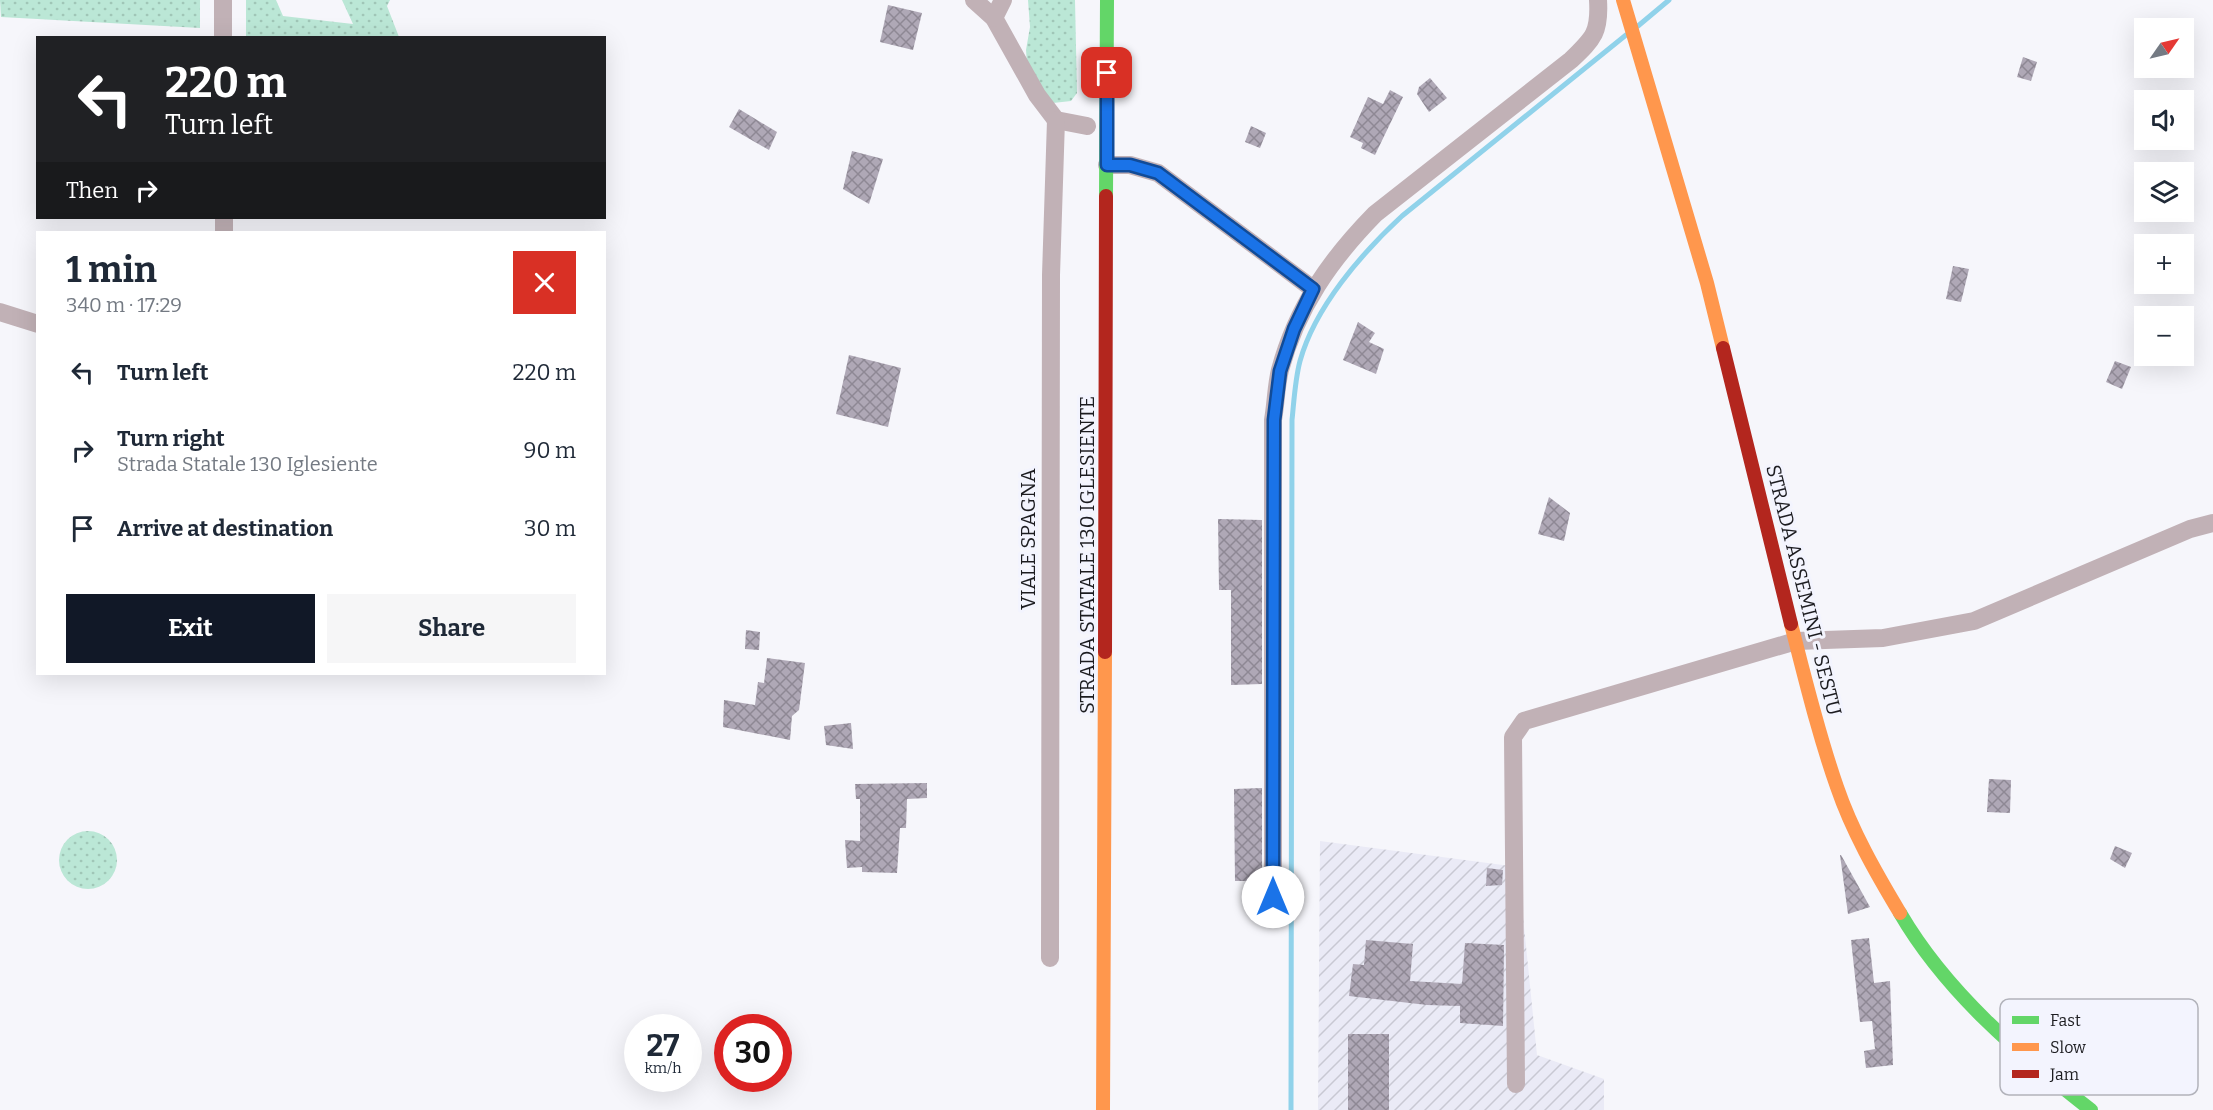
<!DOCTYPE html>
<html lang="en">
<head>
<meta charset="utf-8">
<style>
	:root { --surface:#fff; --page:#f6f6f7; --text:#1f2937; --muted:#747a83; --accent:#111827 }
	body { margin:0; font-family:Bitter,serif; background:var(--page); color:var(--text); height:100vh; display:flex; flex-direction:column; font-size:22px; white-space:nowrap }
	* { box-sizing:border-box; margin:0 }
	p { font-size:20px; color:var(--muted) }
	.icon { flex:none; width:33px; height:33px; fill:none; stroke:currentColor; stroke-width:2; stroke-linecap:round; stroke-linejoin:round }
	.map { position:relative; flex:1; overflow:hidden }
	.sheet { position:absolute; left:36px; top:231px; width:570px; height:444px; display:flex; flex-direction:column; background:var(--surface); border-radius:0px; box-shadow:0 6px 24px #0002 }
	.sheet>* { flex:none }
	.top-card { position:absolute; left:36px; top:36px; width:570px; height:183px; border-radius:0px; box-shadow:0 6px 24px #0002; background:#202124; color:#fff; overflow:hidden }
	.needle { width:39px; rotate:56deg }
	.fabs { position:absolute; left:2134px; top:18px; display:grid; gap:12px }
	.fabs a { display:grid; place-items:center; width:60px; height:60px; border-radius:0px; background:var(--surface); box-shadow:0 6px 24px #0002; font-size:30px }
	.speed { position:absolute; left:624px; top:1014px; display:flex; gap:12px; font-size:30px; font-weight:700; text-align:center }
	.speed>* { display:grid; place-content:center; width:78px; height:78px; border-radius:50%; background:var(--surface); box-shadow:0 6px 24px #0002; line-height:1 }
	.speed small { font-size:15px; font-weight:400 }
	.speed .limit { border:9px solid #d22; background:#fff; color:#111 }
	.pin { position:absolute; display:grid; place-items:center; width:51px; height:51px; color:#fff; margin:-26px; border-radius:12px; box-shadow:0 3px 9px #0006 }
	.me { position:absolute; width:66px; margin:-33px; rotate:0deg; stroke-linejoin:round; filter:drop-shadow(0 0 4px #0008) }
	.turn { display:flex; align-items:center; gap:21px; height:126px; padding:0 30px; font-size:27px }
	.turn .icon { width:78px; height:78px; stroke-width:2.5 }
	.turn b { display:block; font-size:42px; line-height:51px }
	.then { display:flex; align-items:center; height:57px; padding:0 30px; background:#0003; gap:12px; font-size:22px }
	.round { display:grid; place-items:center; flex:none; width:63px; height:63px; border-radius:0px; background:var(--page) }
	.summary { display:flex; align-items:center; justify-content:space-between; height:102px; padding:0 30px }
	h1 { font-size:36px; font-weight:700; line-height:45px }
	.primary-button { display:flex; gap:12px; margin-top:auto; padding:12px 30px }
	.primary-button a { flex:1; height:69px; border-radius:0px; background:var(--accent); color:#fff; font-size:24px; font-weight:700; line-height:69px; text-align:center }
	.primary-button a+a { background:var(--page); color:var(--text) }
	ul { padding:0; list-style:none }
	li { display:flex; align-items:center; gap:18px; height:78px; padding:0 30px }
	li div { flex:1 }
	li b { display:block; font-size:22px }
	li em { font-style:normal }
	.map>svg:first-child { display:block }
	.industrial { fill:url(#industrial-furrows) }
	.grass { fill:url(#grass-dots) }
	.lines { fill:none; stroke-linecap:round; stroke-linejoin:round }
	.stream { stroke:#90d2ea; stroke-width:5 }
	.building { fill:url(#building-cross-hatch) }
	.street { stroke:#c1b1b6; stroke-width:18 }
	.fast { stroke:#63d668; stroke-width:14 }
	.slow { stroke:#ff974d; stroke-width:14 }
	.jam { stroke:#b3261e; stroke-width:14 }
	.route-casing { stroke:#114b97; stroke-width:15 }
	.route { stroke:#1a73e8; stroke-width:10 }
	.labels { text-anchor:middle; stroke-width:6; stroke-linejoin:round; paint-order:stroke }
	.street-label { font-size:20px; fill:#1c1c20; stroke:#f3f4fe }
	.key { fill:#f3f4fe; stroke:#b2b3bb; stroke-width:1.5 }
	.key-label { font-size:16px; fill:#1c1c20 }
</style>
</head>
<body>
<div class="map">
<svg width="2213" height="1110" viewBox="0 0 2213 1110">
	<defs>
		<pattern id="industrial-furrows" width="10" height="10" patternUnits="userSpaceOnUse" patternTransform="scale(1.5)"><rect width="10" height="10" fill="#eaeaf6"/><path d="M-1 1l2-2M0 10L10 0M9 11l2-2" fill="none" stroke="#c8c8d3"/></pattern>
		<pattern id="grass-dots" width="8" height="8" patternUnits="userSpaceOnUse" patternTransform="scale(1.5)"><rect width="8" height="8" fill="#bbe7d6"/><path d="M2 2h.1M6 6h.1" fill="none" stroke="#a0c6b7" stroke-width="1.8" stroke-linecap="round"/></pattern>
		<pattern id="building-cross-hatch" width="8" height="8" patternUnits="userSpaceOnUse" patternTransform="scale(1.5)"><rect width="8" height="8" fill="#afa8b6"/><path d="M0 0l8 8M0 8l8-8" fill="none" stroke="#8e8894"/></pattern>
	</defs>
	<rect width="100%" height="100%" fill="#f6f6fb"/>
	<polygon class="industrial" points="1320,841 1518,867 1537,1055 1604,1079 1604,1110 1318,1110"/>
	<g class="grass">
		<polygon points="0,0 200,0 200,28 1,17"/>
		<polygon points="246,0 276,0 283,16 353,24 342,0 390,0 387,6 399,37 246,37"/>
		<polygon points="1028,0 1075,0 1077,93 1071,101 1053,103 1042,90 1027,63 1026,50 1030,27"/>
		<circle cx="88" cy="860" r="29"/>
	</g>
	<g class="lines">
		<g class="stream">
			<polyline points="1638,26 1669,0"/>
			<path d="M1291 1110 1292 420C1294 401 1295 380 1300 361 1315 307 1361 254 1402 216L1626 35"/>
		</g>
	</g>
	<g class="building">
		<polygon points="888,5 922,13 913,50 880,42"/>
		<polygon points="2023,57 2037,62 2031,81 2017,77"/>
		<polygon points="1430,78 1447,98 1429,112 1417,94 1419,87"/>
		<polygon points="1390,90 1403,97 1375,155 1361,148 1363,143 1350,137 1368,97 1383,104"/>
		<polygon points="739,109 777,132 769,150 729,127"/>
		<polygon points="1251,126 1266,133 1260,148 1245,142"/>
		<polygon points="852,151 883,159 869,204 843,189"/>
		<polygon points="1953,266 1969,269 1961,302 1946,299"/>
		<polygon points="1358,322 1375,333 1369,342 1384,349 1376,374 1343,360"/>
		<polygon points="849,355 901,368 888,427 836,414"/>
		<polygon points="2115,361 2131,367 2122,389 2106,382"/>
		<polygon points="1549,497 1570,513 1564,541 1538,534"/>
		<polygon points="1218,519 1262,520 1262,684 1231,685 1231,590 1219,590"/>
		<polygon points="746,630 760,632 759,650 745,649"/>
		<polygon points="767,658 805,663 799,710 792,716 790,740 723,727 724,700 755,705 758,682 764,683"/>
		<polygon points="851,723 853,749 826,745 824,726"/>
		<polygon points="1989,779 2011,780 2010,813 1987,812"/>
		<polygon points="927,783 927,798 907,799 906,828 900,828 897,873 862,872 862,867 847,868 845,840 860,841 860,799 856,799 855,784"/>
		<polygon points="1262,788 1262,881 1235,881 1234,789"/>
		<polygon points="2115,846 2132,853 2125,868 2110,859"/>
		<polygon points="1840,855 1841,855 1870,907 1848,914"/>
		<polygon points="1487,868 1503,870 1502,885 1486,886"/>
		<polygon points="1869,938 1874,983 1890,981 1893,1065 1866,1068 1864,1051 1875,1049 1872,1021 1860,1022 1851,940"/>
		<polygon points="1366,940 1413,944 1410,981 1462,984 1465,943 1504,945 1503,1026 1460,1023 1460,1006 1427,1005 1349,996 1353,964 1364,965"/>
		<rect x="1348" y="1034" width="41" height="76"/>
	</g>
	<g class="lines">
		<g class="street">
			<polyline points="223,0 223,38"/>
			<polyline points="974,0 994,18 1037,95 1056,120 1087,126"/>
			<polyline points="994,18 1003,0"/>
			<polyline points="1107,165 1130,165 1158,173 1313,289"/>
			<polyline points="224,218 224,232"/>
			<polyline points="0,312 38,324"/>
			<path d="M1273 897V420C1276 403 1276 386 1280 370 1297 307 1330 260 1375 214L1571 60C1594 38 1600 32 1598 0"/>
			<polyline points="1050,958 1051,275 1056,120"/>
			<polyline points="1516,1084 1513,737 1524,721 1796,641 1883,638 1974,621 2190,529 2213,523"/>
		</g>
		<g class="fast">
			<polyline points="1106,196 1107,0"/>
			<path d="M1900 913C1946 992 2019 1054 2091 1110"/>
		</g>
		<g class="slow">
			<polyline points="1623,0 1707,283 1723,348"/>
			<path d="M1791 624C1805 678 1818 733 1837 787 1852 831 1876 873 1900 913"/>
			<polyline points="1103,1110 1105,652"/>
		</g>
		<g class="jam">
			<polyline points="1723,348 1791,624"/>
			<polyline points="1105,652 1106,196"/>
		</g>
	</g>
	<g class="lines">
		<g class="route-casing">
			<polyline id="route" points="1107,73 1107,165 1130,165 1158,173 1313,289 1294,329 1280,371 1274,420 1273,897"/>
		</g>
		<use href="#route" class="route"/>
	</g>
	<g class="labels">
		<g class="street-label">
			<text transform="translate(1028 539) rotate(-90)" y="7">VIALE SPAGNA</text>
			<text transform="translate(1087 555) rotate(-90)" y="7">STRADA STATALE 130 IGLESIENTE</text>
			<text transform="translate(1804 590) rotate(76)" y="7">STRADA ASSEMINI - SESTU</text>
		</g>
	</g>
	<rect x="2000" y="999" width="198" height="96" rx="9" class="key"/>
	<rect x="2012" y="1016" width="27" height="8" fill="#63d668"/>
	<rect x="2012" y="1043" width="27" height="8" fill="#ff974d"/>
	<rect x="2012" y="1070" width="27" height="8" fill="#b3261e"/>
	<g class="key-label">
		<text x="2050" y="1026">Fast</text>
		<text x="2050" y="1053">Slow</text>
		<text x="2050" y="1080">Jam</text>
	</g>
</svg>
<div class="fabs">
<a><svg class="needle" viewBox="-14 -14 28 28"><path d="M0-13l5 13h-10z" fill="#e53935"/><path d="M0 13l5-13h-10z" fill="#747a83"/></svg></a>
<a><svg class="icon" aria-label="sound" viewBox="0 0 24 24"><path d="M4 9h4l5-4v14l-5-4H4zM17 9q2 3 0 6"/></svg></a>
<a><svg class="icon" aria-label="layers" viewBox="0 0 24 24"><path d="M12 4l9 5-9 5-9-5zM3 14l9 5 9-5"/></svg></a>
<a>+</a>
<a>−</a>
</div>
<div class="speed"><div>27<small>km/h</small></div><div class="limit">30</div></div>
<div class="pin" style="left:1107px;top:73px;background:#d93025"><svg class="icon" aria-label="arrive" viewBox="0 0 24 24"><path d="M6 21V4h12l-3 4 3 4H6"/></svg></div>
<svg class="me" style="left:1273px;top:897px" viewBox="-20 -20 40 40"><circle r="19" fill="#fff"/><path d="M0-13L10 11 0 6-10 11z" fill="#1a73e8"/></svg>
<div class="top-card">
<div class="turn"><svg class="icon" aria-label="left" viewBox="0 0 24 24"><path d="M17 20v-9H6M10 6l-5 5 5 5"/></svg><div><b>220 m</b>Turn left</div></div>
<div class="then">Then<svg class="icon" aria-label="right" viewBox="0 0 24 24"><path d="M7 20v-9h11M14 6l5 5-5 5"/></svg></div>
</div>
<section class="sheet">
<div class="summary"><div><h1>1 min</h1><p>340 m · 17:29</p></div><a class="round" style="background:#d93025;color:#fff"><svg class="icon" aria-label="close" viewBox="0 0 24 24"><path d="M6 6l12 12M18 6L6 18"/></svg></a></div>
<ul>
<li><svg class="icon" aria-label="left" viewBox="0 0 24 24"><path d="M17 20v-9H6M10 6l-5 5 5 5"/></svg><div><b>Turn left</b></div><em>220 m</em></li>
<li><svg class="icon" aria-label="right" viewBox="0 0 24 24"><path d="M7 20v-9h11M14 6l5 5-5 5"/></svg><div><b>Turn right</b><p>Strada Statale 130 Iglesiente</p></div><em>90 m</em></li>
<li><svg class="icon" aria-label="arrive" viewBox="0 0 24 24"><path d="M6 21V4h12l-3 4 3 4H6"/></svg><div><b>Arrive at destination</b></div><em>30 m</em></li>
</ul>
<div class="primary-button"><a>Exit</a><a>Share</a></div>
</section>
</div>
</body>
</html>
